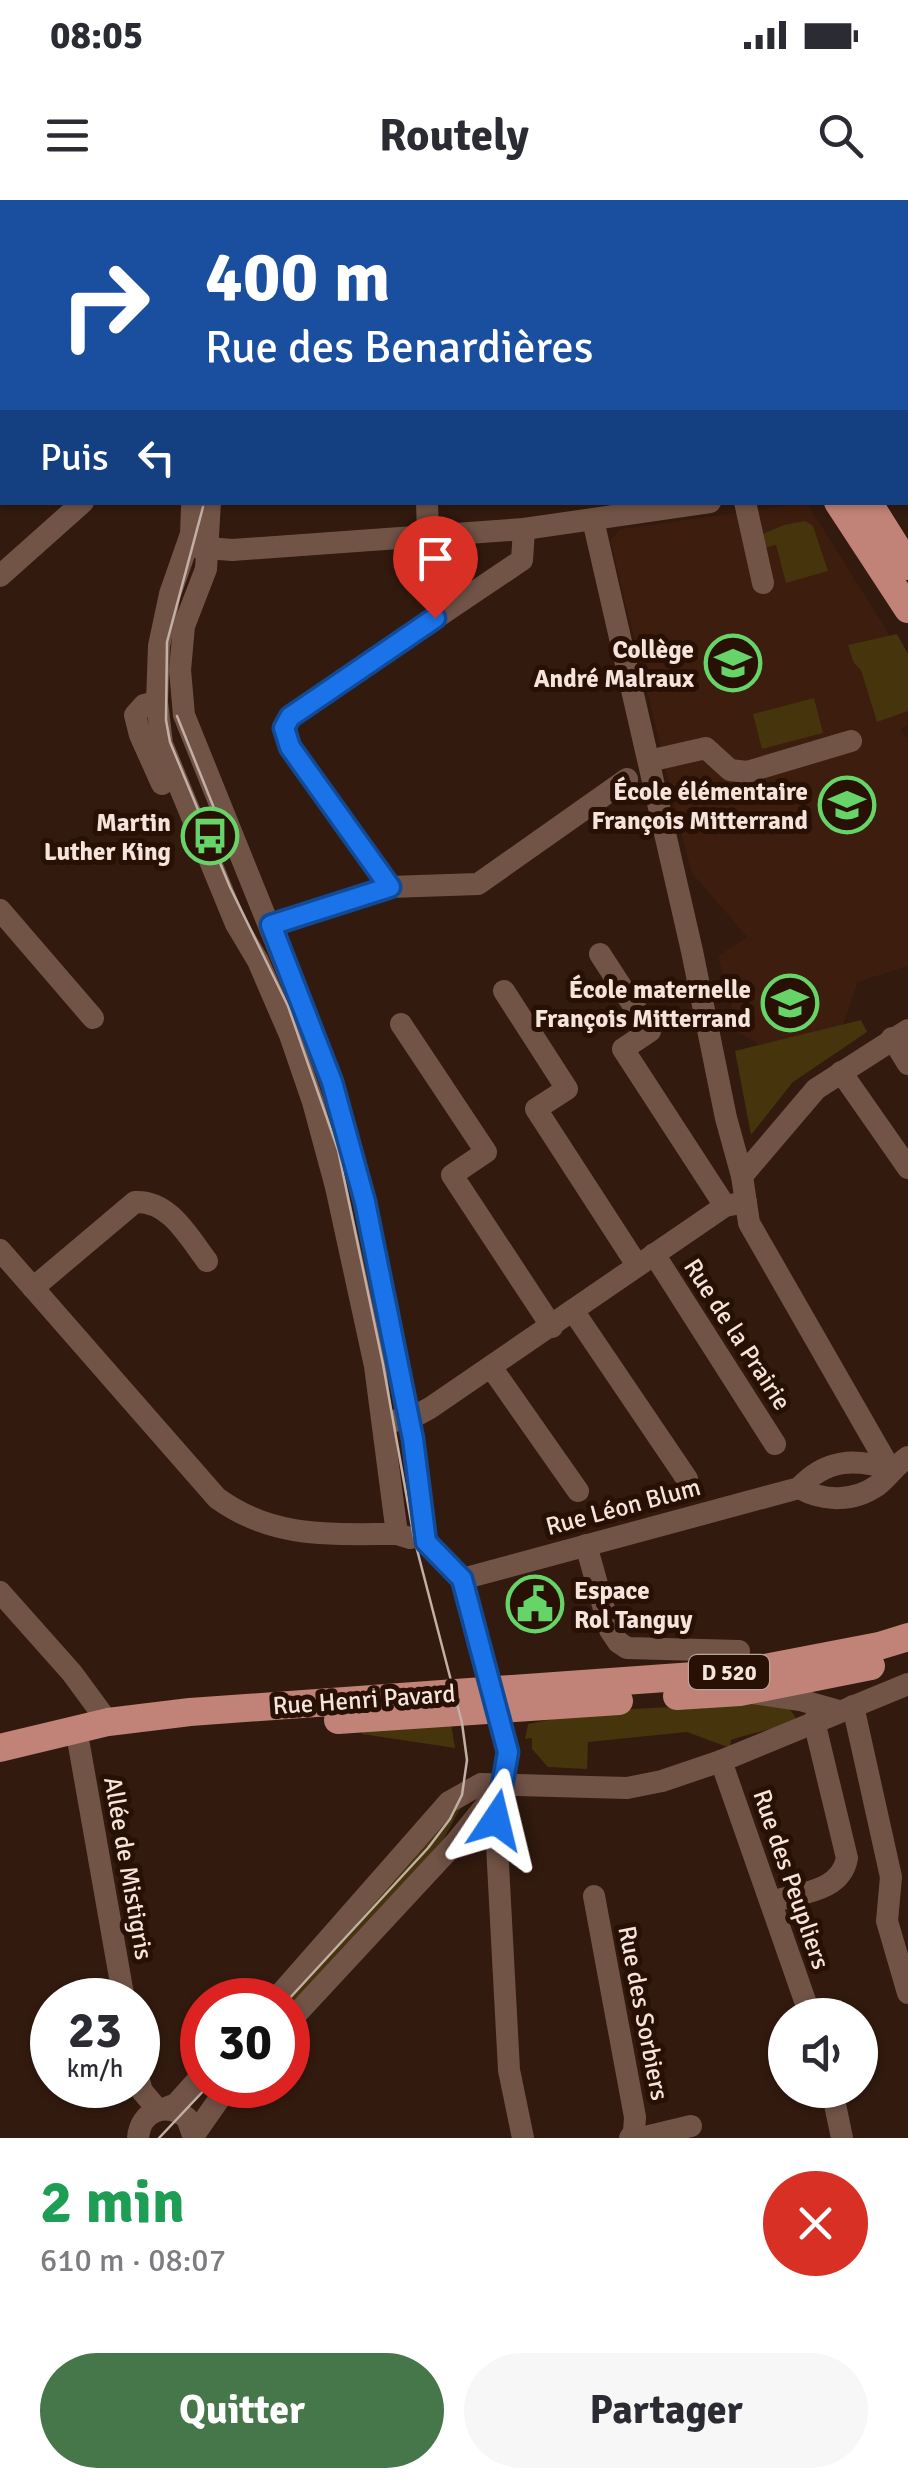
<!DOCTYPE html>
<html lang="fr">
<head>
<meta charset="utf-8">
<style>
	:root { --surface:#fff; --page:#f7f7f7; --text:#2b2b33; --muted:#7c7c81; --accent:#46774a }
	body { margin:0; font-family:Signika,sans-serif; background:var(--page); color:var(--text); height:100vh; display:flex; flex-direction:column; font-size:38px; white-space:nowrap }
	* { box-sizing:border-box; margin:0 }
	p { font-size:32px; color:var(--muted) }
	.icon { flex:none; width:55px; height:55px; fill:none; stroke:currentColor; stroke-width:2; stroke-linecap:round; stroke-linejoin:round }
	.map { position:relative; height:1938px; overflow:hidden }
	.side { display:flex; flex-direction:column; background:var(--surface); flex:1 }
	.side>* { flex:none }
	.banner { position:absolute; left:0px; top:0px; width:910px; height:305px; box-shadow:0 2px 8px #0004; background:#1a4fa0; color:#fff; overflow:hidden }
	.controls { position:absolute; left:768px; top:1798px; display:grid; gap:20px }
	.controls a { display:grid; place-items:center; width:110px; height:110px; border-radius:50%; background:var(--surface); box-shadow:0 2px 8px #0004; font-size:50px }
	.speed { position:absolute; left:30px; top:1778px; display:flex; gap:20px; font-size:50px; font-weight:700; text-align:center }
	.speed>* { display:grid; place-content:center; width:130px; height:130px; border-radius:50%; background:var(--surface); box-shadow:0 2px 8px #0004; line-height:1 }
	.speed small { font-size:25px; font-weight:400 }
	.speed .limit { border:15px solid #d22; background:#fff; color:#111 }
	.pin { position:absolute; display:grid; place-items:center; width:85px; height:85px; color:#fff; margin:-102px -42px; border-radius:50% 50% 50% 0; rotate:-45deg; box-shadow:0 0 10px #0007 }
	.pin .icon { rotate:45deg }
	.me { position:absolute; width:110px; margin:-55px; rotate:10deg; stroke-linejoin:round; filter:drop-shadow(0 0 8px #0008) }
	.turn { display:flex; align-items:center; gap:35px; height:210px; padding:0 40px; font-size:45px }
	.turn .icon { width:130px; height:130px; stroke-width:2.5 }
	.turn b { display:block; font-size:70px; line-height:85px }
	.then { display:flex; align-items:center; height:95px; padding:0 40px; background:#0003; gap:20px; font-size:38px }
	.round { display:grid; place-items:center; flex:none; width:105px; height:105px; border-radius:52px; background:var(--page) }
	.summary { display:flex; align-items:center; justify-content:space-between; height:170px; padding:0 40px }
	h1 { font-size:60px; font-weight:700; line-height:75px; color:#1e9e55 }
	.cta { display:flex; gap:20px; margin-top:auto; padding:20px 40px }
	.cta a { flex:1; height:115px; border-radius:60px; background:var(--accent); color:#fff; font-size:40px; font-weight:700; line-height:115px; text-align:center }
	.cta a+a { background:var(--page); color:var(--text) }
	.status { display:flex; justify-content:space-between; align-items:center; height:70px; padding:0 50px; background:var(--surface); direction:ltr }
	.status svg { height:28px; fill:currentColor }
	header { display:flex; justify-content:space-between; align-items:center; height:130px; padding:0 40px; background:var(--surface); font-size:45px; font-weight:700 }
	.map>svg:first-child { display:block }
	.built { fill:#3c1d0e }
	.green { fill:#45340c }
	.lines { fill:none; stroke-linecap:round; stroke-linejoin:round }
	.minor { stroke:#725447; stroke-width:22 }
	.major { stroke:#c18277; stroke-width:28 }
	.tram { stroke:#c2afa6; stroke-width:2.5 }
	.route-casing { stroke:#114b97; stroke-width:25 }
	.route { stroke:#1a73e8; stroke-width:18 }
	.labels { text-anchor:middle; stroke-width:10; stroke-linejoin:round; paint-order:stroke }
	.shield { fill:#281005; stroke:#b8a49c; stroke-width:2.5 }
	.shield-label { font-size:22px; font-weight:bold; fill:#f6e4dc }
	.poi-label { font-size:25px; font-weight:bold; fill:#f6e4dc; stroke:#281005; text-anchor:end }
	.street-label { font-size:25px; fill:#f6e4dc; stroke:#281005 }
</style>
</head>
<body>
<div class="status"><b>08:05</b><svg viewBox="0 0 49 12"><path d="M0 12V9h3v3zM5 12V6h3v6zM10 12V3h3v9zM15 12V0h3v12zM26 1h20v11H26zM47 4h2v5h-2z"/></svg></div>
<header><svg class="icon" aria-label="menu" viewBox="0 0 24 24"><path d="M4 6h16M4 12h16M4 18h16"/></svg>Routely<svg class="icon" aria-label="search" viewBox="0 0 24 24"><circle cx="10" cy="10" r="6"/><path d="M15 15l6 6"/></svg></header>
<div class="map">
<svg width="908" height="1938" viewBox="0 0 908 1938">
	<rect width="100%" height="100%" fill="#321a0e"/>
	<g class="built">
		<polygon points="689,0 908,0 908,276 908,2"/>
		<polygon points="807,303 908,464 908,525 901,530 908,538 908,766 858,782 843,825 760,845 739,833 718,756 747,737 691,672 610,340 620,329"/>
	</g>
	<g class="green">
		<polygon points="805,321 813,326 828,371 786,383 776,345 763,348 760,335 784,325"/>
		<polygon points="897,434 908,454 908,511 877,522 861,470 854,463 848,445"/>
		<polygon points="814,498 823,533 762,549 753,514"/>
		<polygon points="861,820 867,832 793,882 751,935 735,851"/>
		<path d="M746 1503C763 1505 792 1500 796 1520 775 1530 753 1532 731 1540L730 1548 687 1532 588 1542 587 1569 548 1567 532 1549V1538L525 1539 528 1524 553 1519 556 1513Z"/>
		<polygon points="451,1524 455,1548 362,1534 362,1532"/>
		<polygon points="462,1605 443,1640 288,1815 288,1800 281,1800"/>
	</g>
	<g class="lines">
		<g class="minor">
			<polyline points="223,0 223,2"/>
			<polyline points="473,0 473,2"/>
			<polyline points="723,2 727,0"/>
			<polyline points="0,61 2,64"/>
			<polyline points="908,79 908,78"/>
			<polyline points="210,302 206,369 184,426 180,470 184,515 332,882 365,1002 413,1239 426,1342 462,1379 508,1552 496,1627 509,1870 523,1938"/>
			<polyline points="427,302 428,335"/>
			<polyline points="745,302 763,383"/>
			<polyline points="192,307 191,334 170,394 159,446 157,502 162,544 236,724 258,761 290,835 313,902 336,987 375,1166 397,1334"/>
			<polyline points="593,320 692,751 726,918 742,976 749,1023 890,1269"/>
			<polyline points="195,347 232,350 524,329 710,302"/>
			<polyline points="0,376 83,302"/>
			<polyline points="157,502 144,505 135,515 140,535 162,584"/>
			<polyline points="649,561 706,548 730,570 747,572 851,541"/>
			<polyline points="390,687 290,547 284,528 289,517 522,360 524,329"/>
			<polyline points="0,710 93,818"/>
			<polyline points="271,725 390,687 478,684 627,579"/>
			<polyline points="600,754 650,831 623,849 725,1006"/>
			<polyline points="504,791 567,889 536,909 637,1065"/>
			<polyline points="401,824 486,952 452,975 552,1127"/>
			<polyline points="892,838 908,864"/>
			<polyline points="841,872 908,968"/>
			<polyline points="742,976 816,889 908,830"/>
			<path d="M0 1050 217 1298C273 1339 331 1334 397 1334L410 1338"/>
			<polyline points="654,1054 775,1244"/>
			<path d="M33 1088 135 1002C169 1000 188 1036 207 1061"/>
			<polyline points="574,1112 687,1279"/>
			<polyline points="491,1167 578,1291"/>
			<polyline points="394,1221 417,1215 430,1208 725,1006 746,1002"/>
			<path d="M799 1288C824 1302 854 1302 878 1285 888 1277 896 1265 908 1257"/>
			<polyline points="586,1345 610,1430 618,1442 627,1448 739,1451"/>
			<path d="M462 1379 799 1288C826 1259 854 1258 890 1269"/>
			<polyline points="0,1392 72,1473 108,1522"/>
			<polyline points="753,1493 800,1500 839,1511"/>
			<polyline points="853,1506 891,1677 887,1721 908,1793"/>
			<polyline points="79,1545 124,1800"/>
			<polyline points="721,1561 810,1815"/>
			<polyline points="594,1696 635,1917 634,1932 630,1938"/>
			<path d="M771 1702C800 1693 841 1692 847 1658L814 1521"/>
			<polyline points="275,1800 449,1602 481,1584 627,1588 662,1581 721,1561 908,1484"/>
			<polyline points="288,1823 456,1642 500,1588"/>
			<polyline points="138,1877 142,1891 158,1910"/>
			<polyline points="832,1890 842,1938"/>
			<polyline points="163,1909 176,1904 202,1875"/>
			<polyline points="194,1935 229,1885"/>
			<path d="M138 1938C140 1911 166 1901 187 1918L194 1938"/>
			<polyline points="641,1938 691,1926"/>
		</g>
		<g class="major">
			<polyline points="651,0 653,2"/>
			<polyline points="679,0 681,2"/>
			<polyline points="838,302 908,409"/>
			<polyline points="868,302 908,366"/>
			<polyline points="677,1496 740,1492 871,1466"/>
			<polyline points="338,1520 619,1501"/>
			<polyline points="0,1548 108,1522 190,1512 694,1476 759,1469 879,1446 908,1437"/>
		</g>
		<g class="tram">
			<polyline points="203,307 167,442 166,520 170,542 230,687 288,806 338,950 383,1164 414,1338 462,1523 467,1560 462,1595 450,1619 428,1648 288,1800"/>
			<polyline points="177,516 220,623"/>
			<polyline points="159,1938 209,1885"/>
		</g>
	</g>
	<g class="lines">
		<g class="route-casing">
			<polyline id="route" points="435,418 290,517 284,528 290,547 390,687 271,725 332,882 365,1002 413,1239 426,1342 462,1379 508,1552 496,1620"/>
		</g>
		<use href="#route" class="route"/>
	</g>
	<defs>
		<g id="school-ring" transform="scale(2.875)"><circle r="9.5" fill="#281005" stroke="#66d466" stroke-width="1.5"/><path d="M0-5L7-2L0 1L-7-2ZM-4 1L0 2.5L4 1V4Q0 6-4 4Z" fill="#66d466"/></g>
		<g id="bus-ring" transform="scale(2.875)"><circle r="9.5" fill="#281005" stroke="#66d466" stroke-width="1.5"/><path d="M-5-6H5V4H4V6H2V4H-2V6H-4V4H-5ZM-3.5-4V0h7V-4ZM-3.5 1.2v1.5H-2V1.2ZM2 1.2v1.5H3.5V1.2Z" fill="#66d466"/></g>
		<g id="civic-ring" transform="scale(2.875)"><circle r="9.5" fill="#281005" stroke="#66d466" stroke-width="1.5"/><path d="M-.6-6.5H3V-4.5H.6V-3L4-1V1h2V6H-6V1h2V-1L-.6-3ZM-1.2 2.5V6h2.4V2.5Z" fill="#66d466"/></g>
	</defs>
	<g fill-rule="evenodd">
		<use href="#school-ring" x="733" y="463"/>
		<use href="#school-ring" x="847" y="605"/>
		<use href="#bus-ring" x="210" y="636"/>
		<use href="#school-ring" x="790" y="803"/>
		<use href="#civic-ring" x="535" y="1404"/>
	</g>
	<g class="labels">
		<rect class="shield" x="689" y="1455" width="80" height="34" rx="8"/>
		<g class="shield-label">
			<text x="729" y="1480">D 520</text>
		</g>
		<g class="poi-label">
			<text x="694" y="458">Collège<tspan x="694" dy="29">André Malraux</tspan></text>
			<text x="808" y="600">École élémentaire<tspan x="808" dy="29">François Mitterrand</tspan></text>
			<text x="171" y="631">Martin<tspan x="171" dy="29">Luther King</tspan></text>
			<text x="751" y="798">École maternelle<tspan x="751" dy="29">François Mitterrand</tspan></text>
			<text x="574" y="1399" text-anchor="start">Espace<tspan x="574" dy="29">Rol Tanguy</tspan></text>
		</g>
		<g class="street-label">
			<text transform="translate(738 1134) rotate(57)" y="9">Rue de la Prairie</text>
			<text transform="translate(623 1306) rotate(-15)" y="9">Rue Léon Blum</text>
			<text transform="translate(364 1499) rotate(-4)" y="9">Rue Henri Pavard</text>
			<text transform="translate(129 1668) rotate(80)" y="9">Allée de Mistigris</text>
			<text transform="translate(792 1679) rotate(71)" y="9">Rue des Peupliers</text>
			<text transform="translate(644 1813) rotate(79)" y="9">Rue des Sorbiers</text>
		</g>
	</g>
</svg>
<div class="controls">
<a><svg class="icon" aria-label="sound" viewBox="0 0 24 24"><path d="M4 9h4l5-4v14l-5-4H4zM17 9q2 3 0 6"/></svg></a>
</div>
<div class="speed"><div>23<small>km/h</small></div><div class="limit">30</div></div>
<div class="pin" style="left:435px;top:418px;background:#d93025"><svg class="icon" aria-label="arrive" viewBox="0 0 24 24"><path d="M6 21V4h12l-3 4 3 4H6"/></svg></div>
<svg class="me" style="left:496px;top:1620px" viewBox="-20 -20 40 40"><path d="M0-17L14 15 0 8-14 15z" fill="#1a73e8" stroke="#fff" stroke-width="4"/></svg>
<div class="banner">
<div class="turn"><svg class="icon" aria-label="right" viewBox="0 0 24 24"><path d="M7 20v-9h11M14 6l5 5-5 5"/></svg><div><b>400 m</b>Rue des Benardières</div></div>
<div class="then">Puis<svg class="icon" aria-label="left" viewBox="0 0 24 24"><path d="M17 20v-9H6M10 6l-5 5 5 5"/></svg></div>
</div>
</div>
<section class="side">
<div class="summary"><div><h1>2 min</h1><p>610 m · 08:07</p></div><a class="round" style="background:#d93025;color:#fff"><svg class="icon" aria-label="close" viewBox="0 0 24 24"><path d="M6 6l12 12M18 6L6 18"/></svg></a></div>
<div class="cta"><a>Quitter</a><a>Partager</a></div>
</section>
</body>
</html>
